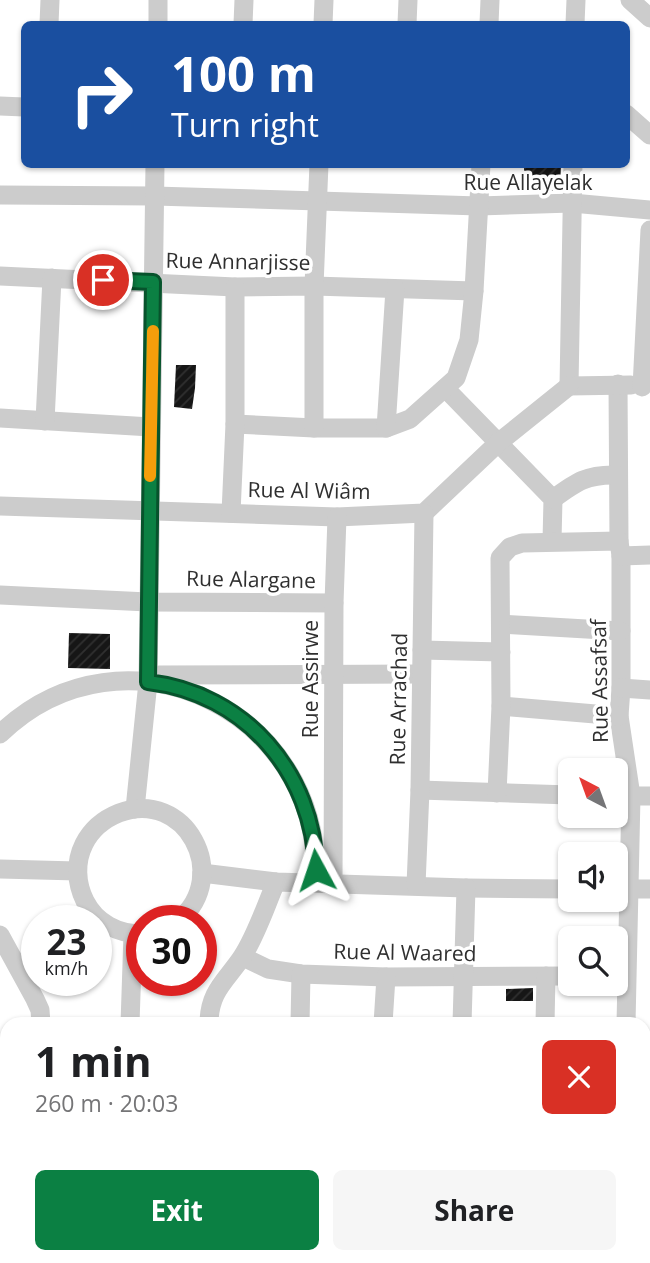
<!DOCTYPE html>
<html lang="en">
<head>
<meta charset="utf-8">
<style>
	:root { --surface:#fff; --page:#f6f6f6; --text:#202124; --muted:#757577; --accent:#0b8043 }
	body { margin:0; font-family:"Open Sans",sans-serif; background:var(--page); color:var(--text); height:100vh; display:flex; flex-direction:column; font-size:26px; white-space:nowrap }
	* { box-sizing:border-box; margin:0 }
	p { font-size:23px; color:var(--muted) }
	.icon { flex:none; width:38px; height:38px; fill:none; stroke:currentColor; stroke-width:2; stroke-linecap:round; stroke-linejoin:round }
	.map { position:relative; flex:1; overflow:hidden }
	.details { position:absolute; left:0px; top:1017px; width:651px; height:247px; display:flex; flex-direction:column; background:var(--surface); border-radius:21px 21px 0 0; box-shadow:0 2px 5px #0004 }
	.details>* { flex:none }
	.top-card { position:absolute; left:21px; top:21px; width:609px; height:147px; border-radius:10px; box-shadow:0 2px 5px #0004; background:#1a4fa0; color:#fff; overflow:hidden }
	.needle { width:46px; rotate:319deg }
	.fabs { position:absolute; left:558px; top:758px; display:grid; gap:14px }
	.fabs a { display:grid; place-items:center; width:70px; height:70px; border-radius:10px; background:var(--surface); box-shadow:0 2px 5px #0004; font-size:35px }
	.speed { position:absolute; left:21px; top:905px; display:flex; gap:14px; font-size:35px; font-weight:700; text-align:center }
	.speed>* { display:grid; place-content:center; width:91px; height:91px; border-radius:50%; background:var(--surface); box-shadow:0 2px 5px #0004; line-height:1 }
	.speed small { font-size:18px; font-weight:400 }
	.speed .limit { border:10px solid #d22; background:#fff; color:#111 }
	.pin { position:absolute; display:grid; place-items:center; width:60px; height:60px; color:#fff; margin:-30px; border:4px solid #fff; border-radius:50%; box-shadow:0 2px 7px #0007 }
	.me { position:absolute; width:77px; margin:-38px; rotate:355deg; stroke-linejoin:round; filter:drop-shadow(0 0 5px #0008) }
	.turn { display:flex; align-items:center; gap:24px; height:147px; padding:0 35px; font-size:32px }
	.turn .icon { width:91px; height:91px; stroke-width:2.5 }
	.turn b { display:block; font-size:49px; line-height:60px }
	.round { display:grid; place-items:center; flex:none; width:74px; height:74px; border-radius:10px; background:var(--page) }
	.summary { display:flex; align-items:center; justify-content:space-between; height:119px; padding:0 35px }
	h1 { font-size:42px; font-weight:700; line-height:52px }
	.primary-button { display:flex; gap:14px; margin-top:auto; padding:14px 35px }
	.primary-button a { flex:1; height:80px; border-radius:10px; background:var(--accent); color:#fff; font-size:28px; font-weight:700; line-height:80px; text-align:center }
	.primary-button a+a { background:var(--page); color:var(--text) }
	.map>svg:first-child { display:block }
	.building { fill:url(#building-hatch) }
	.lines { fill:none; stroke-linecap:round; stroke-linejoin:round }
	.minor { stroke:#ccc; stroke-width:19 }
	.route-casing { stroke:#07532c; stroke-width:18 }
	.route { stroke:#0b8043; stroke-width:12 }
	.slow { stroke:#f59e0b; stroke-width:12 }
	.labels { text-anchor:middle; stroke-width:7; stroke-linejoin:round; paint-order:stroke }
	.street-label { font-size:21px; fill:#2f2f2f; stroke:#fff }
</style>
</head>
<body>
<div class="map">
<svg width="650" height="1263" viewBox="0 0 650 1263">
	<defs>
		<pattern id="building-hatch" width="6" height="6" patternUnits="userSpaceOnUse" patternTransform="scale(1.75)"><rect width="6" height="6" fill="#161616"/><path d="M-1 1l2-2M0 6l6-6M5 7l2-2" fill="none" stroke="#303030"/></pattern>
	</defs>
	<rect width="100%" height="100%" fill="#fff"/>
	<g class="building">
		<polygon points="524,164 561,164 560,191 524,190"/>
		<polygon points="176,365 196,365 195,388 192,409 174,407"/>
		<polygon points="69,633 110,634 110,669 68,668"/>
		<polygon points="533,988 533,1001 506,1001 506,989"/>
	</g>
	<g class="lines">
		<g class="minor">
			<polyline points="630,0 650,18"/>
			<polyline points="49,24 50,0"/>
			<polyline points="158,24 158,0"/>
			<polyline points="243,24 244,0"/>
			<polyline points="323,24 324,0"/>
			<polyline points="407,24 408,0"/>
			<polyline points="489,24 490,0"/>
			<polyline points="575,24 576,0"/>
			<polyline points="0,106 24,107"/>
			<polyline points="626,114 650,135"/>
			<polyline points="0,195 155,196 479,206 572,203 650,210"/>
			<polyline points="0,276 235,287 314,286 474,291"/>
			<polyline points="618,384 619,541"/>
			<polyline points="569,386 573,164"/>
			<polyline points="569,386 631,385"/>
			<polyline points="642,387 650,230"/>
			<polyline points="445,388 553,499 552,541"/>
			<polyline points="0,418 151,427"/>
			<polyline points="45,421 52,278"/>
			<polyline points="235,424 314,428 386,428 410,419 456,378 469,340 474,291 481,164"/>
			<polyline points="314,428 314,286 319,164"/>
			<polyline points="386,428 395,289"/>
			<path d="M553 499C576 482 587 474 617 475"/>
			<polyline points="0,506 337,517 424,513 498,443 569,386"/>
			<polyline points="231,513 235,424 235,287"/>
			<polyline points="621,556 621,688 619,716 631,796 626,1024"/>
			<polyline points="0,595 148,602 334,603"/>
			<polyline points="501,624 621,631"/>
			<polyline points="422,650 501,652"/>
			<polyline points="159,675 421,674"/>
			<polyline points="621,688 650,690"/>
			<polyline points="501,706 619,716"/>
			<path d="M0 734C124 614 325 712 315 882"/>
			<polyline points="420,790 570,795"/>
			<polyline points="497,793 501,706 500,558 510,547 522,543 619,541 621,556 650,555"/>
			<polyline points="616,796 650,796"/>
			<polyline points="135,809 148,682 155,164"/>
			<polyline points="0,869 77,871"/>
			<polyline points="202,873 276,882 466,888 570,889"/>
			<polyline points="333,883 334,603 337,517"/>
			<polyline points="416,885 420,790 424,513"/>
			<polyline points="616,889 650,889"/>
			<path d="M142 934C118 934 96 923 85 901 76 883 75 862 84 844 91 830 104 819 119 813 185 788 232 875 179 920"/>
			<polyline points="0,935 35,999 40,1010 41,1024"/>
			<polyline points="243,957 268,969 301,974 386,977 570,976"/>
			<polyline points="130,1024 133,934"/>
			<path d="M209 1024C209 991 226 981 242 957 256 936 266 905 276 882"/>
			<polyline points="300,1024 301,974"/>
			<polyline points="383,1024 386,977"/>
			<polyline points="462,1024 466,888"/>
			<polyline points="545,1024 546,976"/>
			<polyline points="644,1061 650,1061"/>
			<polyline points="0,1216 7,1216"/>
			<polyline points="644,1226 650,1226"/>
			<polyline points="44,1263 44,1256"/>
			<polyline points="123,1263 123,1256"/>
			<polyline points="212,1263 212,1256"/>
			<polyline points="294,1263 295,1256"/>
			<polyline points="460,1263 460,1256"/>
			<polyline points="541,1263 541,1256"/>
		</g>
	</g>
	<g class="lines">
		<g class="route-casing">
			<path id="route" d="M103 280 153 282 148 682C245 693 314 773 316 870"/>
		</g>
		<use href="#route" class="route"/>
		<polyline class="slow" points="150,476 153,331"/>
	</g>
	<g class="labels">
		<g class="street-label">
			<text x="528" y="190">Rue Allayelak</text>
			<text transform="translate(238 262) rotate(1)" y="7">Rue Annarjisse</text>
			<text transform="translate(309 491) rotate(1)" y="7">Rue Al Wiâm</text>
			<text transform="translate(251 580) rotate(1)" y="7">Rue Alargane</text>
			<text transform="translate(311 679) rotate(-90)" y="7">Rue Assirwe</text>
			<text transform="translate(600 681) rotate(-91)" y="7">Rue Assafsaf</text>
			<text transform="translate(399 699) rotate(-89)" y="7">Rue Arrachad</text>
			<text transform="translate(405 953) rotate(1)" y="7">Rue Al Waared</text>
		</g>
	</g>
</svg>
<div class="fabs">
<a><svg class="needle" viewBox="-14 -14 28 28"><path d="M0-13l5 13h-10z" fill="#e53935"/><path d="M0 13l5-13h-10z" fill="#757577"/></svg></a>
<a><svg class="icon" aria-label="sound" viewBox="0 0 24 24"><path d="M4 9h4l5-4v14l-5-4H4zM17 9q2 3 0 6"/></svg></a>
<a><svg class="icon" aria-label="search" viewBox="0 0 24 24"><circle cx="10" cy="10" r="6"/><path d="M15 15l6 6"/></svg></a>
</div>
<div class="speed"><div>23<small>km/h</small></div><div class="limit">30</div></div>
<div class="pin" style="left:103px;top:280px;background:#d93025"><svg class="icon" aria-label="arrive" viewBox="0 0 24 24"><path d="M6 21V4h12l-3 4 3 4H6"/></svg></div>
<svg class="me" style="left:316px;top:870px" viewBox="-20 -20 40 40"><path d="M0-17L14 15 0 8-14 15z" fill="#0b8043" stroke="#fff" stroke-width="4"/></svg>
<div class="top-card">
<div class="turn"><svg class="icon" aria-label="right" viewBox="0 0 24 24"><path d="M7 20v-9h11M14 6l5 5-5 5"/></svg><div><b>100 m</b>Turn right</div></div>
</div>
<section class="details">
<div class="summary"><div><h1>1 min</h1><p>260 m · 20:03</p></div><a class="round" style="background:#d93025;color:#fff"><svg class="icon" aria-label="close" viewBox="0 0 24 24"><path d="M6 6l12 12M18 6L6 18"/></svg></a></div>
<div class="primary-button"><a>Exit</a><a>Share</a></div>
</section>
</div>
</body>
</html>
